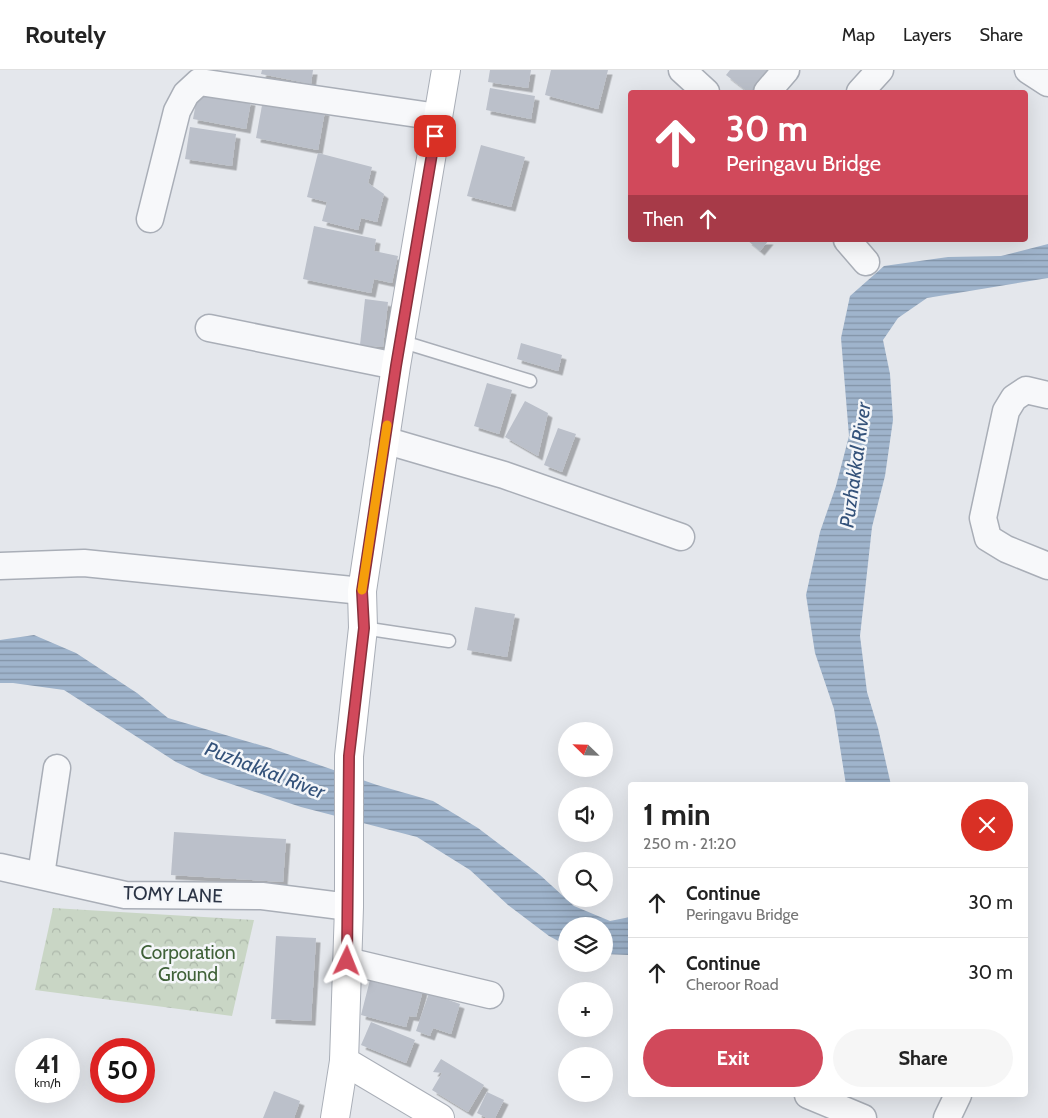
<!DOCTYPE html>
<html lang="en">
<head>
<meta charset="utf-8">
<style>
	:root { --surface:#fff; --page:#f6f6f6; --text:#222; --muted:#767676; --line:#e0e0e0; --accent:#d1495b }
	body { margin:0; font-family:Cabin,sans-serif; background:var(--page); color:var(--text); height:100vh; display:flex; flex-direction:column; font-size:19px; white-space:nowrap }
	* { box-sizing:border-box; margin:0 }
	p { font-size:16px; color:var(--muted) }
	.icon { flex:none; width:28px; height:28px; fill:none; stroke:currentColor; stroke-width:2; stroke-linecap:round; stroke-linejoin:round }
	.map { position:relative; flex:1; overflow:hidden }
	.drawer { position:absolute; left:628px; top:712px; width:400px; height:315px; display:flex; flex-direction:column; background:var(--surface); border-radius:5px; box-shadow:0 5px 20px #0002 }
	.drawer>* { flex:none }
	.banner { position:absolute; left:628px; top:20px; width:400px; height:152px; border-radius:5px; box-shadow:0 5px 20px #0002; background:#d1495b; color:#fff; overflow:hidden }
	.needle { width:32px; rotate:293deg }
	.tools { position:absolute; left:558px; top:652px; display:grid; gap:10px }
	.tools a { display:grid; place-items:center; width:55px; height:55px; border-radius:50%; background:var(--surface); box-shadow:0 5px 20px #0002; font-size:25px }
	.speed { position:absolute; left:15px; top:968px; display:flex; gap:10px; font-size:25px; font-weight:700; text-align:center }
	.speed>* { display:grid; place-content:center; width:65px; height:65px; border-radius:50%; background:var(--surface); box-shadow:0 5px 20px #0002; line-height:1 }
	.speed small { font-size:12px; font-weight:400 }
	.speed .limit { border:8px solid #d22; background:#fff; color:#111 }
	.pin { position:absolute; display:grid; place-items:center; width:42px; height:42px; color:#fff; margin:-21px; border-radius:10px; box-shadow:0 2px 8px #0006 }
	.me { position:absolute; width:55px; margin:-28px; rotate:2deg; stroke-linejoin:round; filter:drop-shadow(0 0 4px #0008) }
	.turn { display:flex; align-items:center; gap:18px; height:105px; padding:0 15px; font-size:22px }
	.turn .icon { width:65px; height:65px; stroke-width:2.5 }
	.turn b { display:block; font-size:35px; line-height:42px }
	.then { display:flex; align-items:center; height:48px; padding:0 15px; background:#0003; gap:10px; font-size:19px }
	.round { display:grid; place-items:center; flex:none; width:52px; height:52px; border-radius:26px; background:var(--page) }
	.headline { display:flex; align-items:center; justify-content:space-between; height:85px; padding:0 15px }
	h1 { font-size:30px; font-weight:700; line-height:38px }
	.cta { display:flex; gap:10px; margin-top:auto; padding:10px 15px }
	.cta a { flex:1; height:58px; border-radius:30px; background:var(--accent); color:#fff; font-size:20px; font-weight:700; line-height:58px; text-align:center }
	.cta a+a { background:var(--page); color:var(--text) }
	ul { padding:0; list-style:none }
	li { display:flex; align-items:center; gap:15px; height:70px; padding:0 15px; border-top:1px solid var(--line) }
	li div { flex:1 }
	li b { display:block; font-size:19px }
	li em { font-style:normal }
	header { display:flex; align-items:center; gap:30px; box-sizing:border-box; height:70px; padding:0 25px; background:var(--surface); border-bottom:1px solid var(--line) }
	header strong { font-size:24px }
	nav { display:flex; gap:28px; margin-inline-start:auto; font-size:18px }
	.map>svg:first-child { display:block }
	.forest { fill:url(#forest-crowns) }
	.water { fill:url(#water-rules) }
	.building { fill:#bbc0ca; filter:url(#shadow) }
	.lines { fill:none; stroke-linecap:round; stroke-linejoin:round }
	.lane-casing { stroke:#a9aeb7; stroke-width:15 }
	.street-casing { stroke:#a9aeb7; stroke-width:29 }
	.secondary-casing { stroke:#a9aeb7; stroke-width:30 }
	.lane { stroke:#f7f8fa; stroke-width:12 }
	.street { stroke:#f7f8fa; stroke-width:26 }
	.secondary { stroke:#fff; stroke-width:28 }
	.route-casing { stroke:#882f3b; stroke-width:12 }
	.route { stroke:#d1495b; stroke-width:9 }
	.slow { stroke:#f59e0b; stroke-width:9 }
	.labels { text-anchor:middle; stroke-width:5; stroke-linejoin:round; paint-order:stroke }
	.street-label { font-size:19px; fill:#2b3445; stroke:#f4f6f9 }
	.park-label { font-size:19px; fill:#3f6138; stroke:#f4f6f9 }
	.water-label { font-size:20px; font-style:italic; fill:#34527a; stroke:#f4f6f9 }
</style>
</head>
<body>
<header>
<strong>Routely</strong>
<nav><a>Map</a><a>Layers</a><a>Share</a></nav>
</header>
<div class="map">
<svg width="1048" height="1048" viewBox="0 0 1048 1048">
	<defs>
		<pattern id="forest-crowns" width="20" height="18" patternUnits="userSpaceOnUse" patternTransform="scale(1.25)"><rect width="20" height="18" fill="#c9d6c5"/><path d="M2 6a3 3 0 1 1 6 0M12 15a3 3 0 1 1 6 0" fill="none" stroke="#adb8ab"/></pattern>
		<pattern id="water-rules" width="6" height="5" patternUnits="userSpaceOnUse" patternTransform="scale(1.25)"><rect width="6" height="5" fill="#9fb4cc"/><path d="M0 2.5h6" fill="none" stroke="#8293a7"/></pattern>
		<filter id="shadow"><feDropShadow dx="4.5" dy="4.5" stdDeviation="0" flood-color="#0004"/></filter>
	</defs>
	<rect width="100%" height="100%" fill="#e4e7ec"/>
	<polygon class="forest" points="53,838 254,850 232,946 35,920"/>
	<g class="water">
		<polygon points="1048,174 1048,208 927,228 898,248 883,270 890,304 893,350 885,406 872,457 860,566 867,622 878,658 891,715 846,715 834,639 815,583 806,525 820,462 836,416 849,366 841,268 850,226 884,196 948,187 1001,186"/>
		<polygon points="34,565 76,583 137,623 168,648 270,678 377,715 433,731 478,758 540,805 574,836 610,851 630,847 630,885 604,884 604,856 566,856 566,875 549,866 508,835 470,800 417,767 301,737 204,705 176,692 64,620 13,613 0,613 0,570"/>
	</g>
	<g class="building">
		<polygon points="262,0 313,0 311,14 261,4"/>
		<polygon points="490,0 531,0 528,18 488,12"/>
		<polygon points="551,0 608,0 598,39 545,25"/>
		<polygon points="730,0 776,0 757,22 748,22 726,5"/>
		<polygon points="490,18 535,26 531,49 486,40"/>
		<polygon points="198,22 251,31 246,59 193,49"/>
		<polygon points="263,30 325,41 318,80 256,68"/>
		<polygon points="190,57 236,64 232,96 185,89"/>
		<polygon points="481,75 525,87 511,137 467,126"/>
		<polygon points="318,83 372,97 368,113 384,124 377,152 361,148 358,160 322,151 327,132 307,127"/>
		<polygon points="314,156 376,169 374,181 398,186 392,213 374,209 371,223 303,209"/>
		<polygon points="747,170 769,170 760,181"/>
		<polygon points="365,229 388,232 383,277 360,275"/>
		<polygon points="521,273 562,285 558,301 517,289"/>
		<polygon points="487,313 512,320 499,364 474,356"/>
		<polygon points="525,331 548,343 538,386 505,367"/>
		<polygon points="558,358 576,364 562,402 544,395"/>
		<polygon points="475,537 515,544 507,587 467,580"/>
		<polygon points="174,762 286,769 283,812 171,805"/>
		<polygon points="276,866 316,868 311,951 271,949"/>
		<polygon points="373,898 424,916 416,947 409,946 406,957 361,945"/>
		<polygon points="429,923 460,934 451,964 433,958 430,966 416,961"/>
		<polygon points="371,952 415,970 406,993 361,975"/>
		<polygon points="441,989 484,1015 468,1042 432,1020 442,1003 433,1002"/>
		<polygon points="274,1021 300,1031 294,1048 263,1048"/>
		<polygon points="487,1022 504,1030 495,1048 487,1048 477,1043"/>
	</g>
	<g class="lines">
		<g class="lane-casing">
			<g id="lane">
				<polyline points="400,271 530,311"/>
				<polyline points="363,558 449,571"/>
			</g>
		</g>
		<g class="street-casing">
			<g id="street">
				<polyline points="682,0 706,22"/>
				<polyline points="1028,0 1048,13"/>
				<polyline points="767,22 786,0"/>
				<polyline points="860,22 880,0"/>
				<polyline points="150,149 177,41 186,24 199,12 438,47"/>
				<polyline points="847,170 866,192"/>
				<polyline points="209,258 396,296"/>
				<polyline points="1048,325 1026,320 1014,328 1006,341 983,448 988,468 1006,479 1048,496"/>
				<polyline points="384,370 504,405 681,467"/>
				<polyline points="0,496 84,493 362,521"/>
				<polyline points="0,797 125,825 262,826 349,837"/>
				<polyline points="41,805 57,698"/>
				<polyline points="347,891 490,925"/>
				<polyline points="808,1025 863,1048"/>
				<polyline points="947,1048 958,1025"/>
			</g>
		</g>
		<g class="secondary-casing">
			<g id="secondary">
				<polyline points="335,1048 344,991"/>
				<polyline points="440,1048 344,991 349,837 349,686 363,558 362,521 396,296 446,0"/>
			</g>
		</g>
		<use href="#lane" class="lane"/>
		<use href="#street" class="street"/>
		<use href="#secondary" class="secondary"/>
	</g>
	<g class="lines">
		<g class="route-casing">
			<polyline id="route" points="347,891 349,686 364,558 362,521 396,296 435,66"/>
		</g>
		<use href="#route" class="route"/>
		<polyline class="slow" points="362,520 387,355"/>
	</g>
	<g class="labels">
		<g class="street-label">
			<text transform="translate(173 824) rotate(2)" y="7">TOMY LANE</text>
		</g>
		<g class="park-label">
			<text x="188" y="889">Corporation<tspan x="188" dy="22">Ground</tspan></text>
		</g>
		<g class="water-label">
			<text transform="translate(855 395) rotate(-82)" y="7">Puzhakkal River</text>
			<text transform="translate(265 700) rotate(21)" y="7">Puzhakkal River</text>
		</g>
	</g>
</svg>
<div class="tools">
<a><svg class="needle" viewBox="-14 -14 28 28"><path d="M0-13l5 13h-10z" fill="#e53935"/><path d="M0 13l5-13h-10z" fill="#767676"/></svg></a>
<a><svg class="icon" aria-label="sound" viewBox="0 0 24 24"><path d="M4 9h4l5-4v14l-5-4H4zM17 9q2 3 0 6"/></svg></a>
<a><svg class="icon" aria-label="search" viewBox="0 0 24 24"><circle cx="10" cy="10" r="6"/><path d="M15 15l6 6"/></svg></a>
<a><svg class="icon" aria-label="layers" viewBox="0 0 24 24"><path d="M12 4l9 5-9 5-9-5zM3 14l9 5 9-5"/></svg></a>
<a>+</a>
<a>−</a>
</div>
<div class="speed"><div>41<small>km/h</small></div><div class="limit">50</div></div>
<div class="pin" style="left:435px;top:66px;background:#d93025"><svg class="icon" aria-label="arrive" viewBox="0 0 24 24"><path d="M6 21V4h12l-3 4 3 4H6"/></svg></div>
<svg class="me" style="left:347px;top:891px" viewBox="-20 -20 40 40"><path d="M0-17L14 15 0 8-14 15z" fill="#d1495b" stroke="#fff" stroke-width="4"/></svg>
<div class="banner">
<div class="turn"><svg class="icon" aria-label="ahead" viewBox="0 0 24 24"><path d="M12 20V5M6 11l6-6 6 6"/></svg><div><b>30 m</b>Peringavu Bridge</div></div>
<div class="then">Then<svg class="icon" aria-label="ahead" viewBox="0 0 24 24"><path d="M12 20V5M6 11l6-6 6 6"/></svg></div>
</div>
<section class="drawer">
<div class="headline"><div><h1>1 min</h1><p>250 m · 21:20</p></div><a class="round" style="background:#d93025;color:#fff"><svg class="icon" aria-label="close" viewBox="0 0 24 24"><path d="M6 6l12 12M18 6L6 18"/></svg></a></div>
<ul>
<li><svg class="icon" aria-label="ahead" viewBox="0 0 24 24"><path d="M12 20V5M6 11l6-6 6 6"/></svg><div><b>Continue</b><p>Peringavu Bridge</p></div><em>30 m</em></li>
<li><svg class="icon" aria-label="ahead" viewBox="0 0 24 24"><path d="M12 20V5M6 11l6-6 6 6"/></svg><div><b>Continue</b><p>Cheroor Road</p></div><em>30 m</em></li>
</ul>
<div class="cta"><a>Exit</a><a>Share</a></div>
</section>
</div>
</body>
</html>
